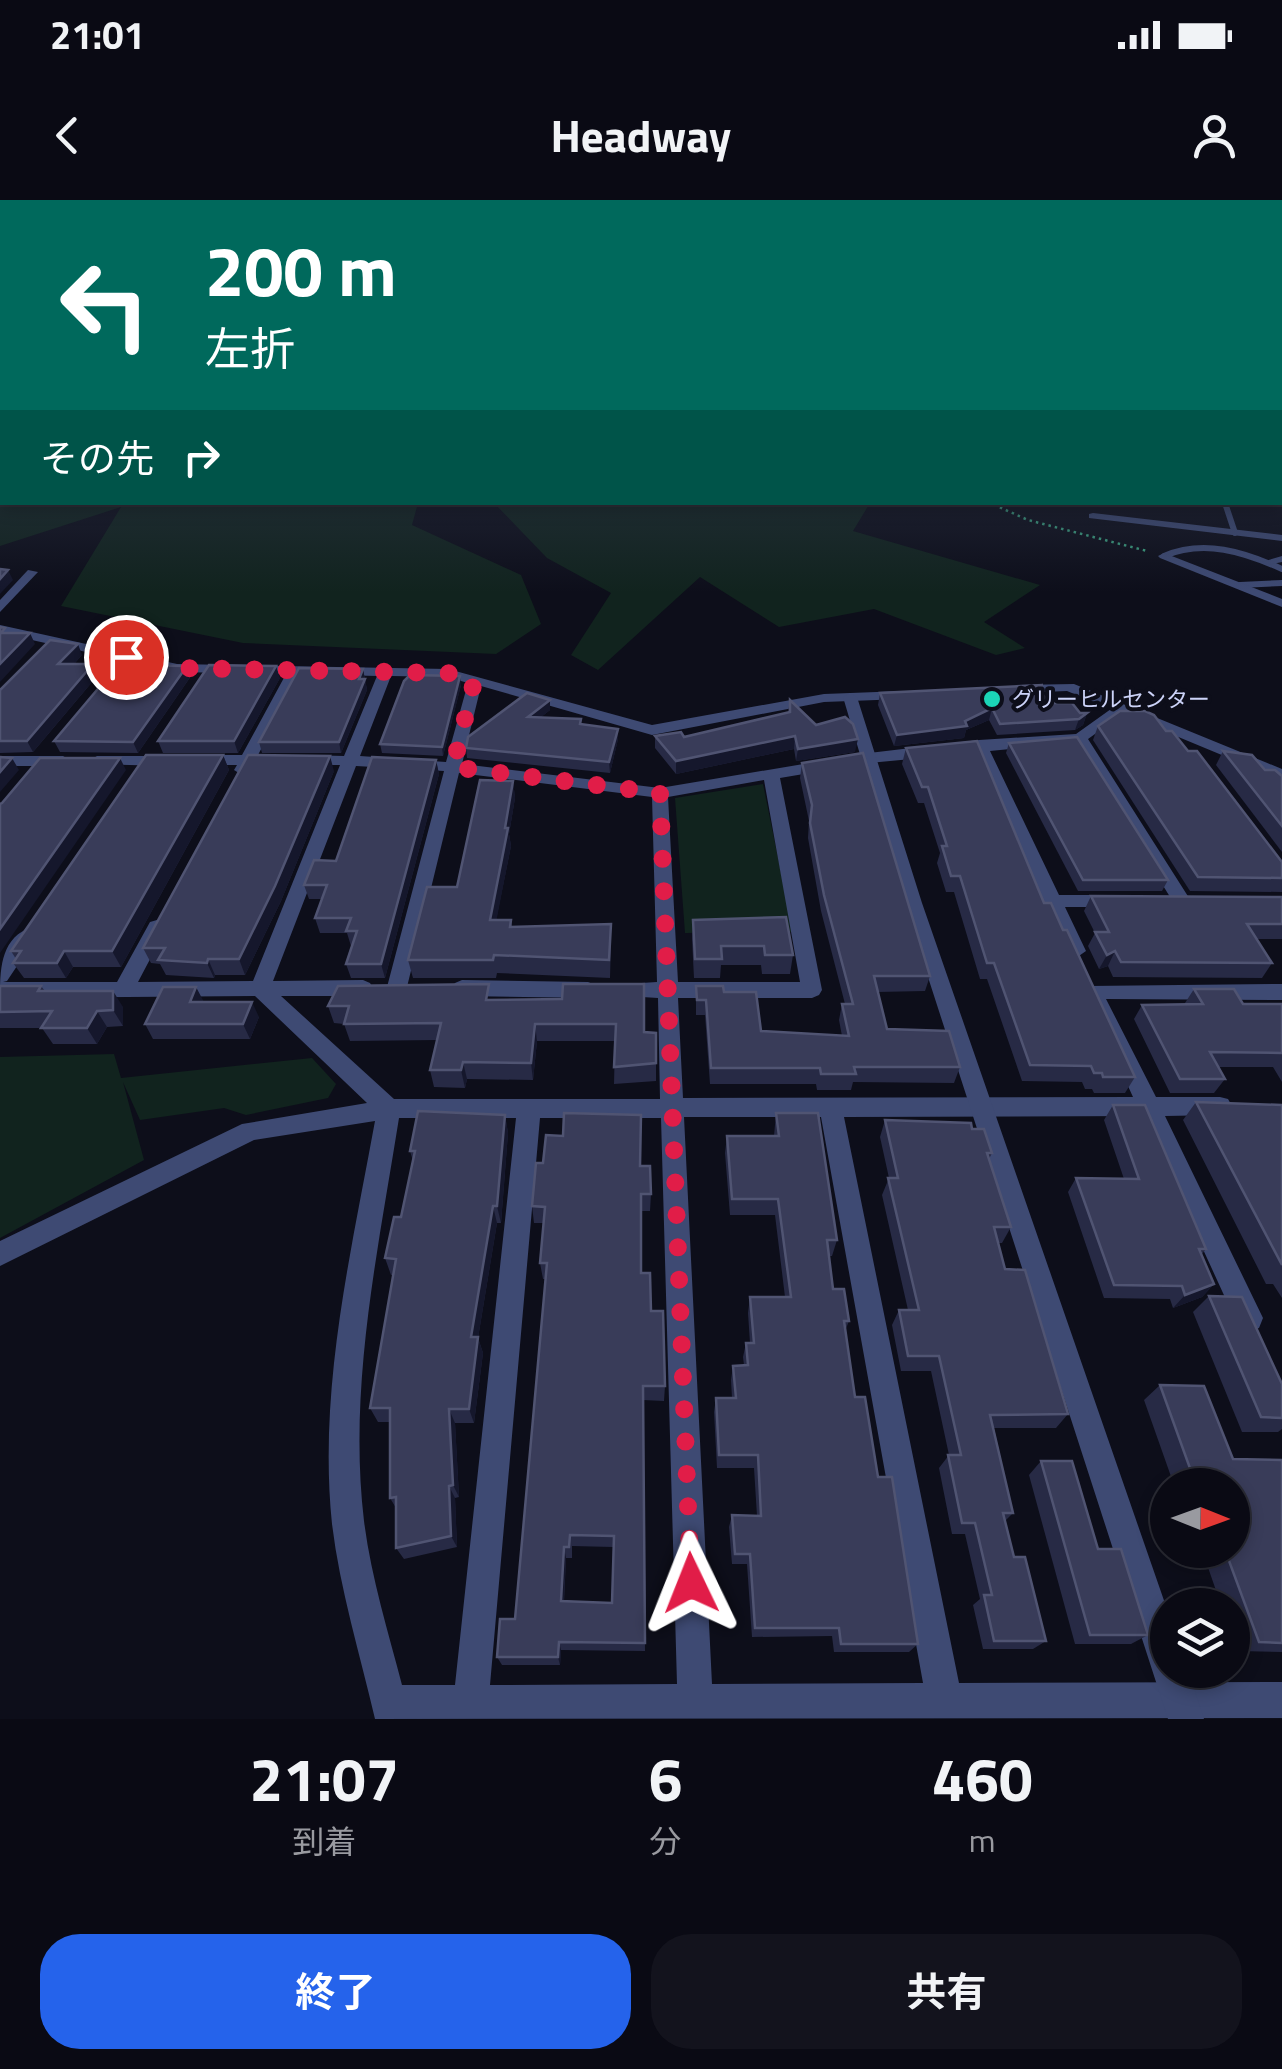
<!DOCTYPE html>
<html lang="ja">
<head>
<meta charset="utf-8">
<style>
	:root { --surface:#0a0a14; --page:#13131d; --text:#f1f3f6; --muted:#999aa0; --line:#2a2b34; --accent:#2563eb }
	body { margin:0; font-family:"Titillium Web","Noto Sans JP",sans-serif; background:var(--page); color:var(--text); height:100vh; display:flex; flex-direction:column; font-size:38px; white-space:nowrap }
	* { box-sizing:border-box; margin:0 }
	p { font-size:32px; color:var(--muted) }
	.icon { flex:none; width:55px; height:55px; fill:none; stroke:currentColor; stroke-width:2; stroke-linecap:round; stroke-linejoin:round }
	.map { position:relative; height:1519px; overflow:hidden }
	.drawer { display:flex; flex-direction:column; background:var(--surface); flex:1 }
	.drawer>* { flex:none }
	.top-card { position:absolute; left:0px; top:0px; width:1282px; height:305px; box-shadow:0 5px 15px #0003,0 0 0 2px var(--line); background:#00695c; color:#fff; overflow:hidden }
	.needle { width:65px; rotate:91deg }
	.buttons { position:absolute; left:1150px; top:1268px; display:grid; gap:20px }
	.buttons a { display:grid; place-items:center; width:100px; height:100px; border-radius:50%; background:var(--surface); box-shadow:0 5px 15px #0003,0 0 0 2px var(--line); font-size:50px }
	.pin { position:absolute; display:grid; place-items:center; width:85px; height:85px; color:#fff; margin:-42px; border:5px solid #fff; border-radius:50%; box-shadow:0 2px 10px #0007 }
	.me { position:absolute; width:110px; margin:-55px; rotate:358deg; stroke-linejoin:round; filter:drop-shadow(0 0 8px #0008) }
	.turn { display:flex; align-items:center; gap:35px; height:210px; padding:0 40px; font-size:45px }
	.turn .icon { width:130px; height:130px; stroke-width:2.5 }
	.turn b { display:block; font-size:70px; line-height:85px }
	.then { display:flex; align-items:center; height:95px; padding:0 40px; background:#0003; gap:20px; font-size:38px }
	.eta { display:flex; justify-content:space-evenly; align-items:center; height:170px; text-align:center }
	.eta b { font-size:60px; font-weight:700; line-height:70px }
	.primary-button { display:flex; gap:20px; margin-top:auto; padding:20px 40px }
	.primary-button a { flex:1; height:115px; border-radius:40px; background:var(--accent); color:#fff; font-size:40px; font-weight:700; line-height:115px; text-align:center }
	.primary-button a+a { background:var(--page); color:var(--text) }
	.status { display:flex; justify-content:space-between; align-items:center; height:70px; padding:0 50px; background:var(--surface); direction:ltr }
	.status svg { height:28px; fill:currentColor }
	header { display:flex; justify-content:space-between; align-items:center; height:130px; padding:0 40px; background:var(--surface); font-size:45px; font-weight:700 }
	.map>svg:first-child { display:block }
	.green { fill:#11231e }
	.lines { fill:none; stroke-linecap:round; stroke-linejoin:round }
	.path { stroke:#3b9e7e; stroke-width:2.5; stroke-dasharray:2.5 4; stroke-linecap:butt }
	.service { stroke:#3e4a73; stroke-width:6 }
	.minor { fill:#3e4a73; fill-rule:evenodd }
	.tertiary { fill:#3e4a73; fill-rule:evenodd }
	.wall { fill:#272a45; fill-rule:evenodd }
	.shaded-wall { fill:#15172c }
	.building { fill:#393c59; stroke:#505472; stroke-width:2.5; fill-rule:evenodd }
	.route { stroke:#e11d48; stroke-width:18; stroke-dasharray:0 32.4 }
	.poi-dot { fill:#1bd5b7; stroke:#0d0e1a; stroke-width:4 }
	.labels { text-anchor:middle; stroke-width:8; stroke-linejoin:round; paint-order:stroke }
	.far-poi-label { font-size:22px; fill:#ccd3f8; stroke:#0d0e1a; text-anchor:start }
</style>
</head>
<body>
<div class="status"><b>21:01</b><svg viewBox="0 0 49 12"><path d="M0 12V9h3v3zM5 12V6h3v6zM10 12V3h3v9zM15 12V0h3v12zM26 1h20v11H26zM47 4h2v5h-2z"/></svg></div>
<header><svg class="icon" aria-label="back" viewBox="0 0 24 24"><path d="M15 5l-7 7 7 7"/></svg>Headway<svg class="icon" aria-label="person" viewBox="0 0 24 24"><circle cx="12" cy="8" r="4"/><path d="M4 21q1-7 8-7t8 7"/></svg></header>
<div class="map">
<svg width="1282" height="1519" viewBox="0 0 1282 1519">
	<rect width="100%" height="100%" fill="#0d0e1a"/>
	<g class="green">
		<polygon points="0,254 2,302 418,303 412,325 521,375 541,424 496,454 243,443 61,406 121,307 0,346"/>
		<polygon points="494,303 870,303 853,331 1040,385 984,422 1025,448 996,455 874,409 779,427 700,377 598,470 571,455 611,393 547,358"/>
		<polygon points="763,584 793,732 685,733 675,598"/>
		<polygon points="114,854 121,878 312,858 336,884 328,898 246,915 224,908 140,920 123,882 144,960 0,1038 0,857"/>
	</g>
	<g class="lines">
		<polyline class="path" points="988,302 1028,320 1147,351"/>
		<g class="service">
			<polyline points="1225,303 1235,333"/>
			<path d="M1164 356C1204 339 1244 352 1282 369"/>
			<polyline points="1240,385 1282,383"/>
		</g>
		<g class="minor">
			<rect x="0" y="179" width="2" height="3"/>
			<rect x="1280" y="208" width="2" height="4"/>
			<rect x="1280" y="278" width="2" height="6"/>
			<polygon points="1173,302 1184,302 1179,305"/>
			<polygon points="1093,313 1282,335 1282,341 1089,318 1089,314"/>
			<polygon points="1164,353 1282,399 1282,407 1160,358 1158,356"/>
			<polygon points="1282,356 1282,362 1268,365 1262,362"/>
			<polygon points="28,370 38,372 0,412 0,400"/>
			<path d="M0 425 177 464 448 469 652 525 824 494 903 491 910 495 903 499 824 502 652 535 481 486 462 564 660 588 869 553 979 540 1076 534 1111 509 1067 491 1017 493 1010 489 1017 485 1074 484 1282 569V580L1123 514 1088 539 1191 701 1182 707 1175 705 1075 543 990 551 1059 695H1115L1124 701 1115 707H1065L1086 751 1076 758 1066 751 975 553 869 563 780 578 822 790 819 795 812 798H678L683 898 1133 897 1091 805 1097 799 1088 796 1085 791 1088 786 1282 784V800L1106 799 1156 897H1220L1228 899 1232 906 1228 913 1220 915 1165 916 1263 1118 1259 1128 1249 1132 1239 1128 1142 916 844 917 959 1483 1282 1482V1518L375 1519C360 1454 340 1390 332 1324 318 1189 351 1053 375 921L254 940 0 1066V1041L242 924 367 903 255 796 0 798C0 772 0 741 27 729L37 736 7 781 3 782H117L150 722 157 720 167 727 138 782 253 781 340 565H307L299 560 307 555 344 556 377 476 300 474 258 555H273L281 560 273 565H253L248 573 242 575 234 570 237 565H202L194 560 202 555H242L286 474 177 472 0 433ZM391 476 447 477 468 483 446 562 360 556ZM356 566 444 571 387 787 390 792H404L407 787 459 573 652 597 657 782 610 785 607 790 610 795 658 798 660 899H394L281 796H363L370 793 373 788 370 783 363 780 273 781ZM764 580 800 782H678L668 597ZM684 917H821L923 1483 712 1484ZM399 918H516L455 1485H402C388 1431 371 1377 364 1321 348 1187 378 1051 399 918ZM540 918H661L677 1484 490 1485Z"/>
			<polygon points="0,556 63,556 71,561 63,566 0,566"/>
			<polygon points="97,556 168,556 176,561 168,566 91,564 89,561"/>
			<polygon points="462,780 588,782 595,785 598,790 595,795 588,798 462,796 455,793 452,788 455,783"/>
		</g>
		<g class="tertiary">
			<polygon points="1280,253 1282,254 1282,260 1280,259"/>
			<polygon points="850,493 857,497 922,703 1168,1412 1168,1470 1188,1470 1204,1519 1168,1519 904,703 843,497"/>
		</g>
	</g>
	<g class="wall">
		<polygon points="82,455 74,464 98,475 33,552 0,553 0,490"/>
		<polygon points="187,466 191,476 138,553 60,552 54,541"/>
		<polygon points="363,469 367,490 341,553 262,553 259,542"/>
		<polygon points="280,478 238,553 163,553 158,541"/>
		<polygon points="461,485 443,556 382,553 380,544"/>
		<polygon points="1043,485 1041,492 1049,503 1080,513 1087,513 1083,525 1075,530 997,535 989,520 966,530 964,538 894,546 878,505 880,493"/>
		<polygon points="550,500 550,510 541,517 581,519 581,524 618,539 610,573 467,558 466,548"/>
		<polygon points="790,500 816,525 855,552 796,561 794,549 676,574 655,548 655,536 684,537 788,513"/>
		<polygon points="1098,526 1166,531 1188,551 1282,662 1282,692 1190,691 1093,540"/>
		<polygon points="1009,543 1168,680 1162,691 1078,691 1006,553"/>
		<polygon points="906,548 1044,703 1063,730 1135,877 1125,893 1094,893 1092,889 1085,889 1082,882 1022,881 987,779 980,779 954,692 946,692 937,663 940,653 924,603 918,603 902,564"/>
		<polygon points="1223,551 1282,576 1282,652 1216,565"/>
		<polygon points="223,555 229,570 121,767 73,767 66,778 24,778 13,763 16,759 11,751"/>
		<polygon points="436,560 439,574 385,778 351,778 346,764 352,746 351,746 347,733 320,733 315,718 322,699 309,699 304,685 336,661"/>
		<polygon points="802,563 930,776 925,791 877,792 887,829 960,867 954,883 853,882 851,890 817,890 816,884 710,884 705,815 696,815 696,786 724,792 761,831 842,836 839,820 842,804 845,804 821,711 808,638 809,621 800,578"/>
		<polygon points="334,571 281,701 245,775 215,775 214,778 166,775 160,764 151,763 143,748"/>
		<polygon points="513,581 515,598 509,634 511,646 496,720 511,720 512,727 611,742 610,778 497,773 496,778 413,778 408,760 457,687"/>
		<polygon points="1091,696 1282,697 1282,739 1257,739 1272,763 1262,778 1113,777 1108,766 1099,769 1088,746 1095,733 1084,711"/>
		<polygon points="693,720 793,755 790,774 762,774 761,765 721,765 720,778 694,778 692,739"/>
		<polygon points="0,786 41,786 45,791 123,807 123,826 107,827 97,844 53,844 42,828 0,828"/>
		<polygon points="1194,789 1243,804 1282,804 1282,882 1273,867 1218,867 1225,879 1214,893 1170,893 1134,819 1142,805 1186,805 1185,803"/>
		<polygon points="562,799 644,832 656,833 656,881 614,884 615,841 537,841 533,880 467,879 465,888 434,887 430,870 437,840 350,841 344,824 334,823 328,806 491,800"/>
		<polygon points="259,817 250,839 153,839 145,824"/>
		<polygon points="1196,902 1282,905 1282,1098 1273,1084 1266,1084 1183,920"/>
		<polygon points="1113,905 1206,1049 1202,1054 1214,1084 1202,1097 1173,1108 1170,1099 1104,1098 1068,992 1076,978 1124,979 1104,920"/>
		<polygon points="776,913 837,1040 832,1056 829,1056 833,1089 849,1121 845,1131 855,1197 878,1277 918,1444 909,1452 834,1452 832,1436 752,1437 747,1364 732,1364 729,1327 732,1315 757,1316 754,1268 717,1268 714,1212 716,1198 732,1198 731,1180 733,1166 744,1165 743,1157 746,1143 750,1143 748,1113 750,1097 785,1097 775,1015 730,1015 725,953 727,936 774,936"/>
		<polygon points="505,915 508,933 501,1023 497,1023 478,1138 483,1153 474,1223 455,1223 459,1297 455,1298 457,1347 404,1359 396,1348 396,1308 390,1298 390,1222 378,1222 370,1208 393,1075 391,1075 385,1058 401,1017 413,961 410,951"/>
		<polygon points="885,920 972,929 992,953 989,959 1011,1027 1002,1043 998,1043 1005,1069 1068,1214 1056,1228 994,1228 1013,1313 1005,1321 1014,1357 1046,1441 1033,1449 983,1449 973,1405 980,1399 965,1334 952,1334 939,1268 949,1255 931,1171 901,1171 892,1125 899,1110 908,1110 882,995 889,978 880,937"/>
		<path d="M543 963 641 966 651 994 650 1011H641V1073L651 1111 665 1186 664 1201 643 1200 645 1451 561 1450 560 1465H502L497 1457 515 1419 546 1079H543L540 1063 543 1023H534L532 1006ZM572 1346 613 1347 612 1403 564 1402 566 1358H572Z"/>
		<polygon points="1209,1096 1282,1184 1282,1229 1278,1232 1242,1232 1193,1112"/>
		<polygon points="1160,1185 1233,1259 1282,1260 1282,1452 1238,1451 1232,1436 1232,1405 1221,1405 1202,1350 1232,1350 1232,1285 1174,1285 1144,1200"/>
		<polygon points="1041,1261 1098,1349 1148,1435 1131,1444 1075,1444 1029,1275"/>
	</g>
	<g class="shaded-wall">
		<polygon points="8,370 13,380 0,394 0,379"/>
		<polygon points="30,433 35,444 0,482 0,464"/>
		<polygon points="78,444 82,455 64,475 58,464"/>
		<polygon points="93,464 98,475 33,552 27,541"/>
		<polygon points="187,466 191,476 138,553 133,542"/>
		<polygon points="276,466 280,478 238,553 234,541"/>
		<polygon points="363,469 367,490 341,553 339,542"/>
		<polygon points="460,476 461,485 443,556 442,547"/>
		<polygon points="550,500 550,510 529,527 528,517"/>
		<polygon points="992,508 989,520 966,530 964,538 894,546 897,535 965,521"/>
		<polygon points="1087,513 1083,525 1075,530 1079,519"/>
		<polygon points="618,529 618,539 610,573 609,562"/>
		<polygon points="795,536 794,549 676,574 676,561"/>
		<polygon points="858,539 855,552 796,561 798,549"/>
		<polygon points="223,555 229,570 121,767 112,751"/>
		<polygon points="330,556 334,571 281,701 245,775 239,759"/>
		<polygon points="12,558 19,570 0,592 0,572"/>
		<polygon points="120,558 126,570 0,753 0,729"/>
		<polygon points="436,560 439,574 385,778 381,764"/>
		<polygon points="513,581 515,598 509,634 511,646 493,738 490,720"/>
		<polygon points="64,751 73,767 66,778 57,763"/>
		<polygon points="1115,751 1108,766 1099,769 1107,755"/>
		<polygon points="208,759 215,775 214,778 207,763"/>
		<polygon points="196,787 204,802 190,802"/>
		<polygon points="113,791 123,807 123,826 113,810"/>
		<polygon points="252,802 259,817 250,839 243,824"/>
		<polygon points="97,811 107,827 97,844 87,828"/>
		<polygon points="535,824 537,841 533,880 531,863"/>
		<polygon points="463,862 467,879 465,888 461,870"/>
		<polygon points="505,915 508,933 501,1023 497,1006"/>
		<polygon points="493,1006 497,1023 478,1138 483,1153 474,1223 469,1209 471,1137"/>
		<polygon points="1214,1084 1202,1097 1173,1108 1185,1095"/>
		<polygon points="449,1209 455,1223 459,1297 453,1285"/>
		<polygon points="449,1286 455,1298 457,1347 451,1336"/>
		<polygon points="564,1347 566,1358 563,1411 561,1401"/>
		<polygon points="559,1442 561,1450 560,1465 558,1457"/>
	</g>
	<g class="building">
		<polygon points="0,369 8,370 0,379"/>
		<polygon points="0,427 5,428 1,433 30,433 0,464"/>
		<polygon points="50,440 78,444 58,464 93,464 27,541 0,541 0,490"/>
		<polygon points="118,465 187,466 133,542 54,541"/>
		<polygon points="209,465 276,466 234,541 158,541"/>
		<polygon points="299,468 363,469 359,479 365,479 339,542 259,542"/>
		<polygon points="410,475 460,476 442,547 380,544 404,481"/>
		<polygon points="1043,485 1037,487 1049,503 1072,503 1080,513 1087,513 1079,519 1000,524 992,508 965,521 967,526 897,535 880,493"/>
		<polygon points="527,493 550,500 528,517 581,519 580,524 618,529 609,562 466,548 468,537"/>
		<polygon points="790,500 816,525 845,517 853,524 858,539 798,549 795,536 676,561 655,536 681,532 684,537 790,512"/>
		<polygon points="1120,511 1145,511 1154,515 1166,531 1172,531 1188,551 1197,551 1282,662 1282,678 1198,677 1098,526"/>
		<polygon points="1077,537 1168,680 1083,680 1009,543"/>
		<polygon points="977,541 1044,703 1051,703 1063,730 1067,730 1135,877 1103,877 1102,873 1094,873 1091,866 1030,865 994,763 987,763 960,676 951,676 942,646 947,646 928,587 922,587 906,548"/>
		<polygon points="1223,551 1252,555 1265,570 1275,570 1282,576 1282,626"/>
		<polygon points="863,553 930,776 874,776 887,829 949,831 960,867 854,867 856,874 821,874 820,868 711,868 706,800 697,800 696,786 723,786 724,792 756,792 761,831 849,836 842,804 853,804 824,695 810,623 812,605 802,563"/>
		<polygon points="146,555 223,555 112,751 64,751 57,763 13,763 21,751 11,751"/>
		<polygon points="248,555 330,556 275,686 239,759 208,759 207,763 158,760 165,748 143,748"/>
		<polygon points="0,557 12,558 0,572"/>
		<polygon points="372,557 436,560 381,764 346,764 357,731 346,731 351,718 315,718 327,685 304,685 314,660 336,661"/>
		<polygon points="40,558 120,558 0,729 0,604 2,603"/>
		<polygon points="480,580 513,581 505,628 508,628 490,720 511,720 510,727 611,724 609,760 494,755 493,760 408,760 427,687 457,687"/>
		<polygon points="1091,696 1282,697 1282,724 1247,724 1272,763 1121,762 1115,751 1107,755 1095,732 1109,732"/>
		<polygon points="786,717 793,755 765,755 764,746 721,746 722,759 695,759 693,720"/>
		<polygon points="489,784 486,800 562,799 563,784 644,784 644,832 656,833 656,863 614,867 616,824 535,824 531,863 463,862 461,870 430,870 441,823 344,824 349,806 328,806 338,786"/>
		<polygon points="0,786 41,786 38,791 113,791 113,810 97,811 87,828 41,828 52,811 0,812"/>
		<polygon points="163,787 196,787 190,802 252,802 243,824 145,824"/>
		<polygon points="1194,789 1234,789 1243,804 1282,804 1282,853 1210,852 1225,879 1180,879 1142,805 1203,804"/>
		<polygon points="1196,902 1282,905 1282,1065"/>
		<polygon points="1113,905 1145,905 1206,1049 1199,1049 1214,1084 1185,1095 1182,1086 1114,1085 1076,978 1139,979"/>
		<polygon points="418,911 505,915 497,1006 493,1006 471,1137 478,1137 469,1209 449,1209 453,1285 449,1286 451,1336 396,1348 396,1297 390,1298 390,1208 370,1208 396,1059 385,1058 394,1017 401,1017 415,951 410,951"/>
		<path d="M564 913 641 915 640 966H650L651 994H641V1073H650L651 1111H663L665 1186H643L645 1443 559 1442 558 1457H497L500 1419H515L547 1063H540L545 1007 532 1006 536 963H543L546 935 563 936ZM570 1335 614 1336 612 1403 561 1401 564 1347H569Z"/>
		<polygon points="776,913 818,913 837,1040 827,1040 833,1089 844,1089 849,1121 844,1121 855,1197 865,1197 878,1277 892,1277 918,1444 841,1444 839,1428 755,1428 750,1354 735,1354 732,1315 761,1316 758,1255 719,1255 716,1198 736,1198 733,1166 748,1165 746,1143 754,1143 750,1097 791,1097 778,999 732,999 727,936 779,936"/>
		<polygon points="885,920 971,923 972,929 984,929 992,953 987,953 1011,1027 994,1027 1005,1069 1025,1070 1068,1214 990,1215 1013,1313 1003,1313 1014,1357 1025,1357 1046,1441 994,1441 984,1395 992,1395 975,1323 962,1323 948,1255 961,1255 939,1156 908,1156 899,1110 919,1110 888,978 898,978"/>
		<polygon points="1209,1096 1242,1097 1282,1184 1282,1218 1261,1217"/>
		<polygon points="1160,1185 1204,1186 1233,1259 1282,1260 1282,1443 1259,1442 1225,1350 1232,1350 1232,1285 1196,1285"/>
		<polygon points="1041,1261 1072,1261 1098,1349 1121,1349 1148,1435 1090,1435"/>
	</g>
	<linearGradient id="sky" x2="0" y2="1"><stop stop-color="#07080e"/><stop offset="0.46" stop-color="#2f3649"/><stop offset="1" stop-color="#2f3649" stop-opacity="0"/></linearGradient>
	<rect width="1282" height="392" fill="url(#sky)"/>
	<g class="lines">
		<polyline class="route" points="126,457 176,468 448,473 474,482 453,567 660,593 691,1383"/>
	</g>
	<circle class="poi-dot" cx="992" cy="499" r="10"/>
	<g class="labels">
		<g class="far-poi-label">
			<text x="1012" y="507">グリーヒルセンター</text>
		</g>
	</g>
</svg>
<div class="buttons">
<a><svg class="needle" viewBox="-14 -14 28 28"><path d="M0-13l5 13h-10z" fill="#e53935"/><path d="M0 13l5-13h-10z" fill="#999aa0"/></svg></a>
<a><svg class="icon" aria-label="layers" viewBox="0 0 24 24"><path d="M12 4l9 5-9 5-9-5zM3 14l9 5 9-5"/></svg></a>
</div>
<div class="pin" style="left:126px;top:457px;background:#d93025"><svg class="icon" aria-label="arrive" viewBox="0 0 24 24"><path d="M6 21V4h12l-3 4 3 4H6"/></svg></div>
<svg class="me" style="left:691px;top:1383px" viewBox="-20 -20 40 40"><path d="M0-17L14 15 0 8-14 15z" fill="#e11d48" stroke="#fff" stroke-width="4"/></svg>
<div class="top-card">
<div class="turn"><svg class="icon" aria-label="left" viewBox="0 0 24 24"><path d="M17 20v-9H6M10 6l-5 5 5 5"/></svg><div><b>200 m</b>左折</div></div>
<div class="then">その先<svg class="icon" aria-label="right" viewBox="0 0 24 24"><path d="M7 20v-9h11M14 6l5 5-5 5"/></svg></div>
</div>
</div>
<section class="drawer">
<div class="eta">
<div><b>21:07</b><p>到着</p></div>
<div><b>6</b><p>分</p></div>
<div><b>460</b><p>m</p></div>
</div>
<div class="primary-button"><a>終了</a><a>共有</a></div>
</section>
</body>
</html>
